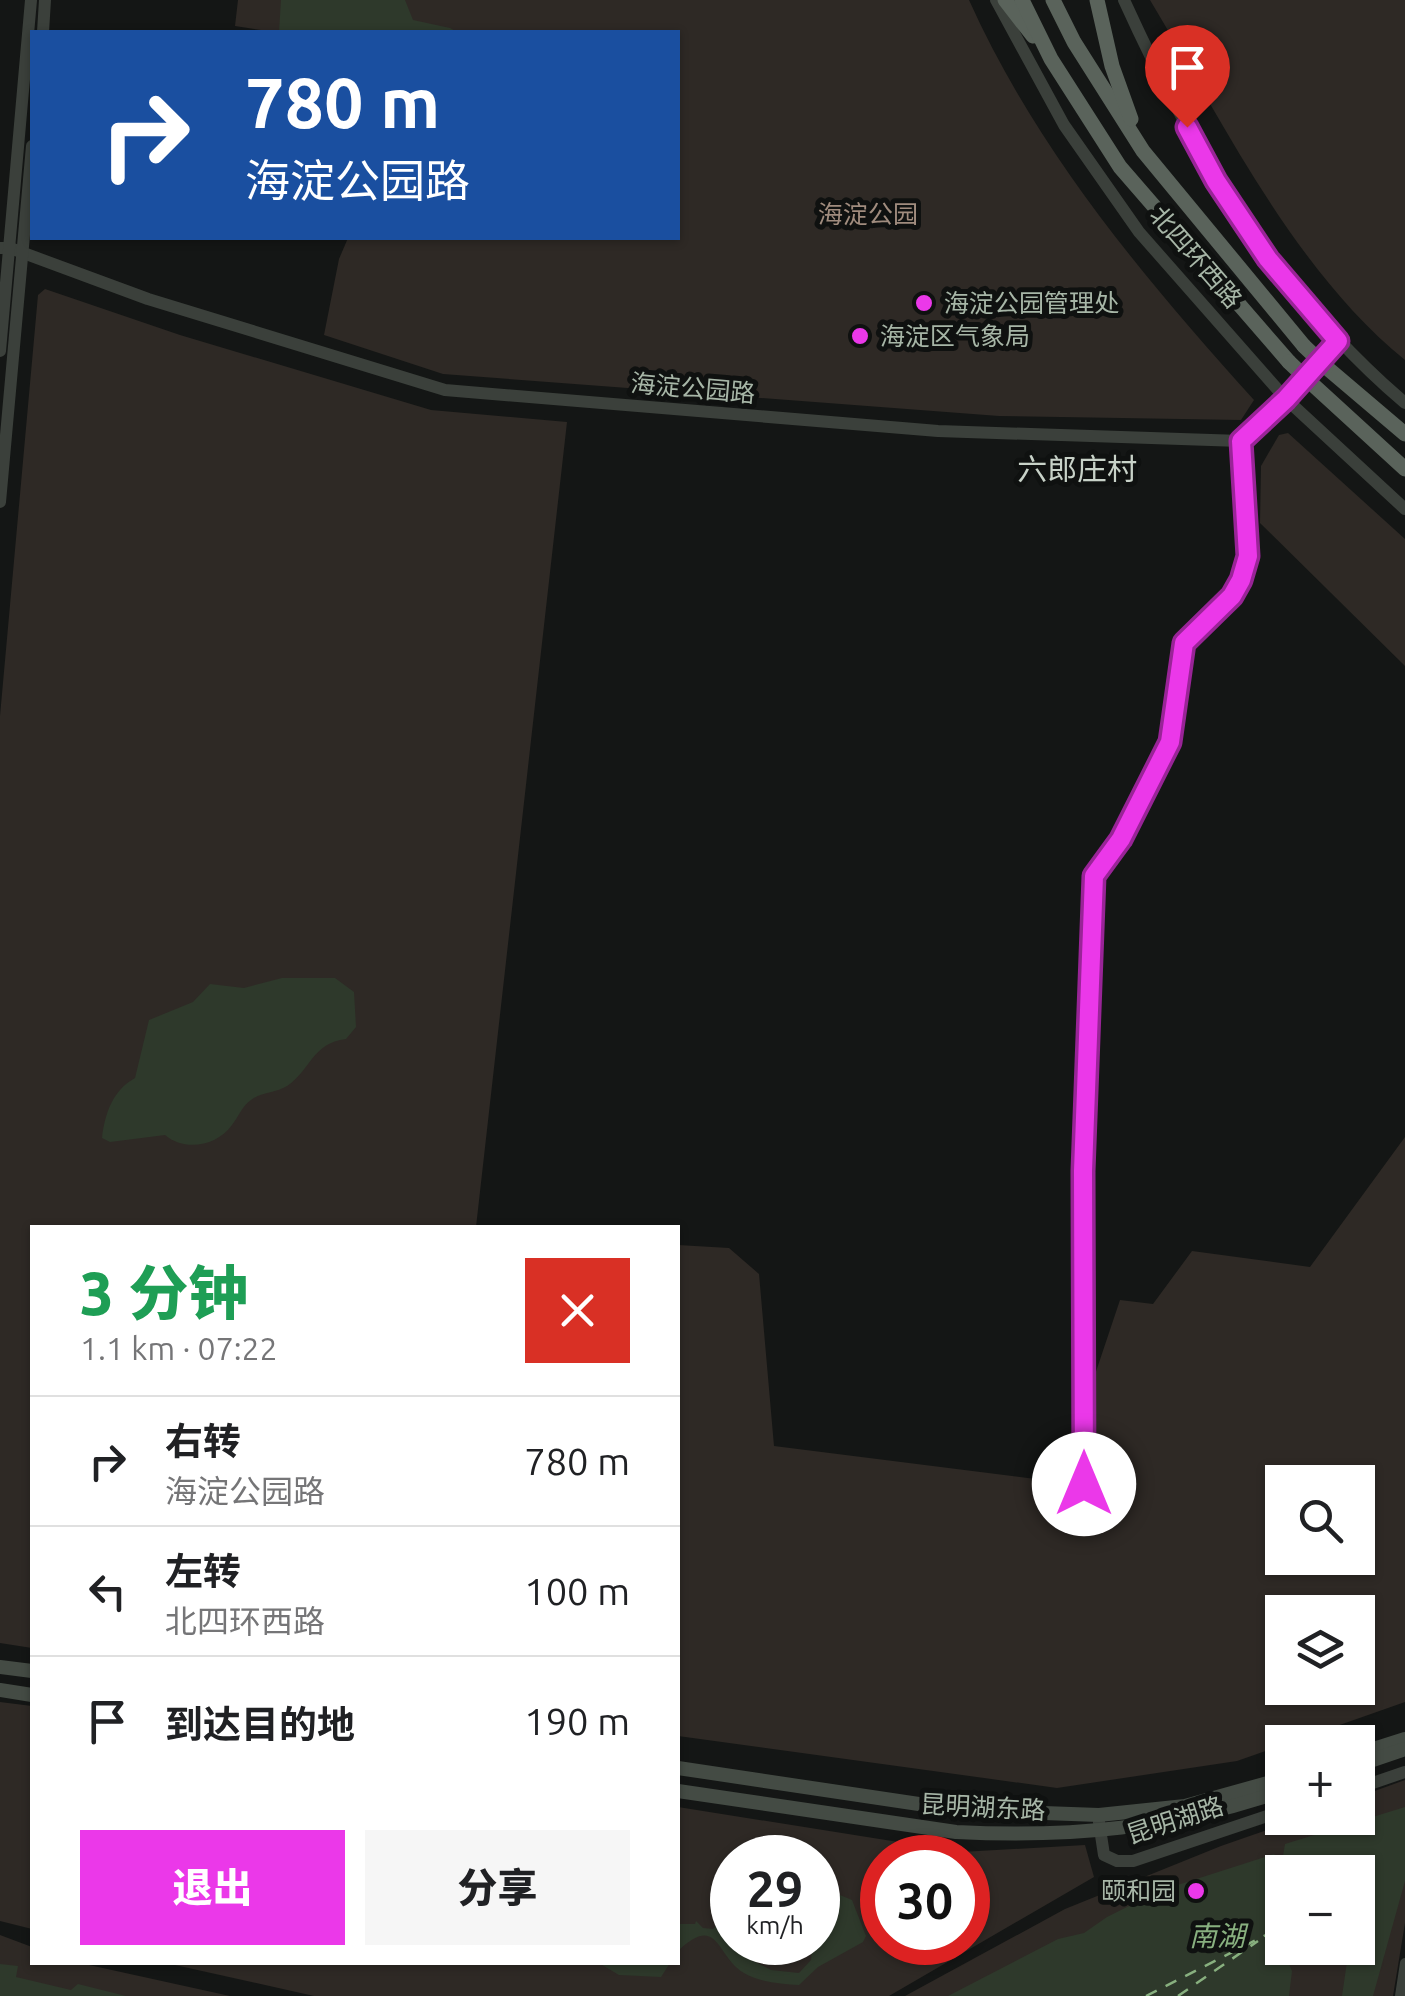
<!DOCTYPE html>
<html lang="zh">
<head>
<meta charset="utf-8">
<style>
	:root { --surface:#fff; --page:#f6f6f6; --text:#202124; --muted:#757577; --line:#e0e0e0; --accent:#eb38e9 }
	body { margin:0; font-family:Ubuntu,"Noto Sans SC",sans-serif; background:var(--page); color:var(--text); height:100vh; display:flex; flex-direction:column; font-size:38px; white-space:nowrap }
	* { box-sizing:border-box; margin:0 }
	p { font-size:32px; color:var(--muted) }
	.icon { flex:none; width:55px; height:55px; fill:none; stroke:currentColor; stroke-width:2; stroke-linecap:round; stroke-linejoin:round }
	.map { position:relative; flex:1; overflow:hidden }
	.panel { position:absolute; left:30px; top:1225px; width:650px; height:740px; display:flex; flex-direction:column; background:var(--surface); border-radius:0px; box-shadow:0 2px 8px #0004 }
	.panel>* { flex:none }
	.hud { position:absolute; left:30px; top:30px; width:650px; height:210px; border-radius:0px; box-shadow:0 2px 8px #0004; background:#1a4fa0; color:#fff; overflow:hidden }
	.fabs { position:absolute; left:1265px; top:1465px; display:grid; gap:20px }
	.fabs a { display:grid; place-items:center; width:110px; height:110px; border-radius:0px; background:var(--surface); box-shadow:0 2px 8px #0004; font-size:50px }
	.speed { position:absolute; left:710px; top:1835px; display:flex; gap:20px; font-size:50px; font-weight:700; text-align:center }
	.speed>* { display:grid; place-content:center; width:130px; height:130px; border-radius:50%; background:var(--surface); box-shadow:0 2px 8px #0004; line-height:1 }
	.speed small { font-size:25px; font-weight:400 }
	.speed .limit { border:15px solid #d22; background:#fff; color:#111 }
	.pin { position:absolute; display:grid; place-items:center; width:85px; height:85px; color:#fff; margin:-102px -42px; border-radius:50% 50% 50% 0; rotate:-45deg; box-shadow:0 0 10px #0007 }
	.pin .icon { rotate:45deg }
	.me { position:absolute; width:110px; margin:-55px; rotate:0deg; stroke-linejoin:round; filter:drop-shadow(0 0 8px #0008) }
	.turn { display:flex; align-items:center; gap:35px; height:210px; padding:0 50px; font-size:45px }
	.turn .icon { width:130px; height:130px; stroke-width:2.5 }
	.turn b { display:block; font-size:70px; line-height:85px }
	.round { display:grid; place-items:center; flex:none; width:105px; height:105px; border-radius:0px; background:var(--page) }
	.headline { display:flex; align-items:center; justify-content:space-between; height:170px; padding:0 50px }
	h1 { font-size:60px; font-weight:800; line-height:75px; color:#1e9e55 }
	.button { display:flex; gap:20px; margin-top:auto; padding:20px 50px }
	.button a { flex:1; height:115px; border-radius:0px; background:var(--accent); color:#fff; font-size:40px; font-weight:800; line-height:115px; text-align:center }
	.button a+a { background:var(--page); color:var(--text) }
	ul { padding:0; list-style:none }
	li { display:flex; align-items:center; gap:30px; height:130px; padding:0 50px; border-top:2px solid var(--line) }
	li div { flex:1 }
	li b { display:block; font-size:38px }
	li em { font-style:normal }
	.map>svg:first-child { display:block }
	.green { fill:#2e2925; fill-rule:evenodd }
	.water { fill:#2e392b }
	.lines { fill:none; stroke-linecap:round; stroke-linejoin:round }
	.ferry { stroke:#88b07f; stroke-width:2.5; stroke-dasharray:12 10; stroke-linecap:butt }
	.minor { stroke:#3b403b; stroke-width:10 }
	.tertiary { stroke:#3b403b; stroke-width:12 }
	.secondary { stroke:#444b44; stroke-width:14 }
	.trunk { stroke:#5a635b; stroke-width:15 }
	.trunk-bridge { stroke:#5a635b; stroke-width:15 }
	.route-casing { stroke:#992497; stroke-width:25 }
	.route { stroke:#eb38e9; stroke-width:18 }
	.poi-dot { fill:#eb38e9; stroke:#0f1110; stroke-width:4 }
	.labels { text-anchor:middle; stroke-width:10; stroke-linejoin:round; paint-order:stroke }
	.park-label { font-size:25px; fill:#a08c7e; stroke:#0f1110 }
	.street-label { font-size:25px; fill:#a7b6a7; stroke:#0f1110 }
	.poi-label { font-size:25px; fill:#a7b6a7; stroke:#0f1110; text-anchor:start }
	.water-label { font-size:28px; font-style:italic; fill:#88b07f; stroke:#0f1110 }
	.quarter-label { font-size:30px; fill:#c8d2c8; stroke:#0f1110 }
</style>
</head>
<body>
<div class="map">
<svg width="1405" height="1996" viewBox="0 0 1405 1996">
	<rect width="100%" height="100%" fill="#141615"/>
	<g class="green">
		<path d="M238 0H969C1037 151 1144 278 1254 400L1241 420 999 416 443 374 324 335 339 259 348 238H678V32H274L235 26Z"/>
		<path d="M1150 0H1405V360C1294 270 1223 122 1150 0Z"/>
		<polygon points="45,289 180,335 431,410 567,422 476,1227 32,1228 32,1648 0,1643 0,716 38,295"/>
		<polygon points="1288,433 1405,539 1405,666 1260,523 1261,466 1279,435"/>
		<path d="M1405 1137V1702L1237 1761 1057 1788 678 1736V1245L729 1248 759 1274 774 1446 1059 1482 1120 1300 1153 1304 1192 1251 1310 1267ZM1282 1482H1358V1558H1282ZM1282 1612H1358V1688H1282Z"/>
		<polygon points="0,1702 32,1706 32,1929 0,1921"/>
		<path d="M1405 1780V1923L1393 1996H905L1065 1909 1221 1846 1301 1818H1358V1797ZM1282 1872H1358V1948H1282Z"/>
		<path d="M678 1807 961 1852 1085 1845 1094 1877 889 1996H314L166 1963 678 1962ZM732 1858H818V1942H732ZM882 1858H968V1942H882Z"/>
		<polygon points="0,1935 32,1947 32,1962 80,1963 230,1996 0,1996"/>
	</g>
	<g class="water">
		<polygon points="281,0 405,0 413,20 450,28 457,32 279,32"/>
		<path d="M282 978H335L354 992 356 1027 346 1039C312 1043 311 1070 287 1086 276 1093 261 1092 251 1100 242 1106 239 1116 232 1125 217 1146 185 1152 165 1135L110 1142 102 1138C105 1113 113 1090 135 1078L149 1020 193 1002 210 984 244 988Z"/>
		<polygon points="1405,1807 1405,1881 1373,1996 1342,1996 1349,1948 1358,1948 1358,1924 1370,1898 1371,1868 1355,1862 1326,1872 1282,1872 1276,1912 1282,1948 1292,1971 1289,1996 948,1996 1058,1939 1084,1933 1107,1917 1159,1891 1274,1854 1282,1862 1285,1844"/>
		<path d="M818 1886 852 1900 866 1936 863 1942 818 1967 799 1985C781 1984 759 1982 744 1973 716 1957 719 1912 678 1951V1924H695L696 1921 703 1928 713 1929C721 1923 723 1905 732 1895V1942L741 1943 738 1947 740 1954 771 1970 799 1973 811 1960 812 1947 807 1943 818 1942Z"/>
		<polygon points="599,1963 670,1963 661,1977 619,1975"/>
		<polygon points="0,1964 18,1966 16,1977 71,1990 78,1984 126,1996 0,1996"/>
	</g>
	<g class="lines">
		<g class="ferry">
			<polyline points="1146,1996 1268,1934"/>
			<polyline points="1178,1996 1258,1941"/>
		</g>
		<g class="minor">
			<polyline points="1085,1484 1083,1171 1094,876 1121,839 1170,742 1184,643 1232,596 1241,580 1248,555 1241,441"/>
			<polyline points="1400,1996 1405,1963"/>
		</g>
		<g class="tertiary">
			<polyline points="996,0 1064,125 1139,232 1286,399 1405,509"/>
			<path d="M1124 0C1194 154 1275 292 1405 403"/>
			<polyline points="43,32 45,0"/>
			<polyline points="0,248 10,248 148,299 445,390 938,431 1241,441 1286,399 1338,341"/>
			<polyline points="0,351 31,0"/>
			<polyline points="0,502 32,146"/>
			<polyline points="1358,1788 1405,1772"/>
			<polyline points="1099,1822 1104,1855 1117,1861 1133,1861 1282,1811"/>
		</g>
		<g class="secondary">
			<polyline points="0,1667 32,1671"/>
			<polyline points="0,1690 32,1695"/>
			<polyline points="1358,1754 1405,1739"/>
			<polyline points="1358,1765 1405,1749"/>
			<polyline points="678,1768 959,1810 1099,1815 1185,1806 1282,1779"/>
			<path d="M678 1791 956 1832C1071 1838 1173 1828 1282 1791"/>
		</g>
		<g class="trunk">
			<polyline points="1005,0 1033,36"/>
			<polyline points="1022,0 1051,59 1120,167 1289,362"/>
			<polyline points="1053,0 1074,42 1143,151 1304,346"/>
			<polyline points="1097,0 1112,66 1131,119"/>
			<polyline points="1326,367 1405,434"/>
			<polyline points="1310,382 1405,469"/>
		</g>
		<g class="trunk-bridge">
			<polyline points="1304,346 1326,367"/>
			<polyline points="1289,362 1310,382"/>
		</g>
	</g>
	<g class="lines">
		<g class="route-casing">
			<polyline id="route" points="1084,1484 1083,1171 1094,876 1121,839 1170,742 1184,643 1232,596 1241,580 1248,556 1241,441 1286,399 1338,341 1268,259 1216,181 1187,127"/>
		</g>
		<use href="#route" class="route"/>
	</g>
	<g class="poi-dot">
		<circle cx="924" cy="303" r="10"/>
		<circle cx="860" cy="336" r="10"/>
		<circle cx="1196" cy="1891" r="10"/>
	</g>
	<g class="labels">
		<g class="park-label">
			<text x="868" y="223">海淀公园</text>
		</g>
		<g class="street-label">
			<text transform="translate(1196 257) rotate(49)" y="9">北四环西路</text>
			<text transform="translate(693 388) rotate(5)" y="9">海淀公园路</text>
			<text transform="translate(983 1807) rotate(3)" y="9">昆明湖东路</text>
			<text transform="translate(1175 1820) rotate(-18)" y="9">昆明湖路</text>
		</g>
		<g class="poi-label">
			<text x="944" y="312">海淀公园管理处</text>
			<text x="880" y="345">海淀区气象局</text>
			<text x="1176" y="1900" text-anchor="end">颐和园</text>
		</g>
		<g class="water-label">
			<text x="1217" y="1946">南湖</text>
		</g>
		<g class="quarter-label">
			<text x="1077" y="480">六郎庄村</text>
		</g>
	</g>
</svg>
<div class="fabs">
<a><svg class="icon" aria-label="search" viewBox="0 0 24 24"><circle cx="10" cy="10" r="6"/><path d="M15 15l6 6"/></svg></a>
<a><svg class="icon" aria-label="layers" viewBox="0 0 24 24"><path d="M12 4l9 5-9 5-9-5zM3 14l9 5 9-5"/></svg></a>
<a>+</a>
<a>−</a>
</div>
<div class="speed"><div>29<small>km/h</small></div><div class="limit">30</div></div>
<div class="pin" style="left:1187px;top:127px;background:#d93025"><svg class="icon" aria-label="arrive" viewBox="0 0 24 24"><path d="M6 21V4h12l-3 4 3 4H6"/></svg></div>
<svg class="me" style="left:1084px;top:1484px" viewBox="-20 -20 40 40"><circle r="19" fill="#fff"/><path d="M0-13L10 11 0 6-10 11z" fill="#eb38e9"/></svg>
<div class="hud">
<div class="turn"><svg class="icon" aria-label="right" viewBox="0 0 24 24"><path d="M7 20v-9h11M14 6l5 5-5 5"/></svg><div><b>780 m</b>海淀公园路</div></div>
</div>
<section class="panel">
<div class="headline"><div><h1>3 分钟</h1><p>1.1 km · 07:22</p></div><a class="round" style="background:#d93025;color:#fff"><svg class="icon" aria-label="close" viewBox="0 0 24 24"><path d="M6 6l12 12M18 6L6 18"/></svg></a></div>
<ul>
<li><svg class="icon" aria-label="right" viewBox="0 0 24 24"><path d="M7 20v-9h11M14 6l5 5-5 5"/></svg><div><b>右转</b><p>海淀公园路</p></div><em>780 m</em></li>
<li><svg class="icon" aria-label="left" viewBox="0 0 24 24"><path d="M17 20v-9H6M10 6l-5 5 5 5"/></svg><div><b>左转</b><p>北四环西路</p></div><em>100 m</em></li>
<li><svg class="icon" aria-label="arrive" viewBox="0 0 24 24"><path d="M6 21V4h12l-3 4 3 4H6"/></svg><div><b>到达目的地</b></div><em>190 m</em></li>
</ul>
<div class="button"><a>退出</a><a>分享</a></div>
</section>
</div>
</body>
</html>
